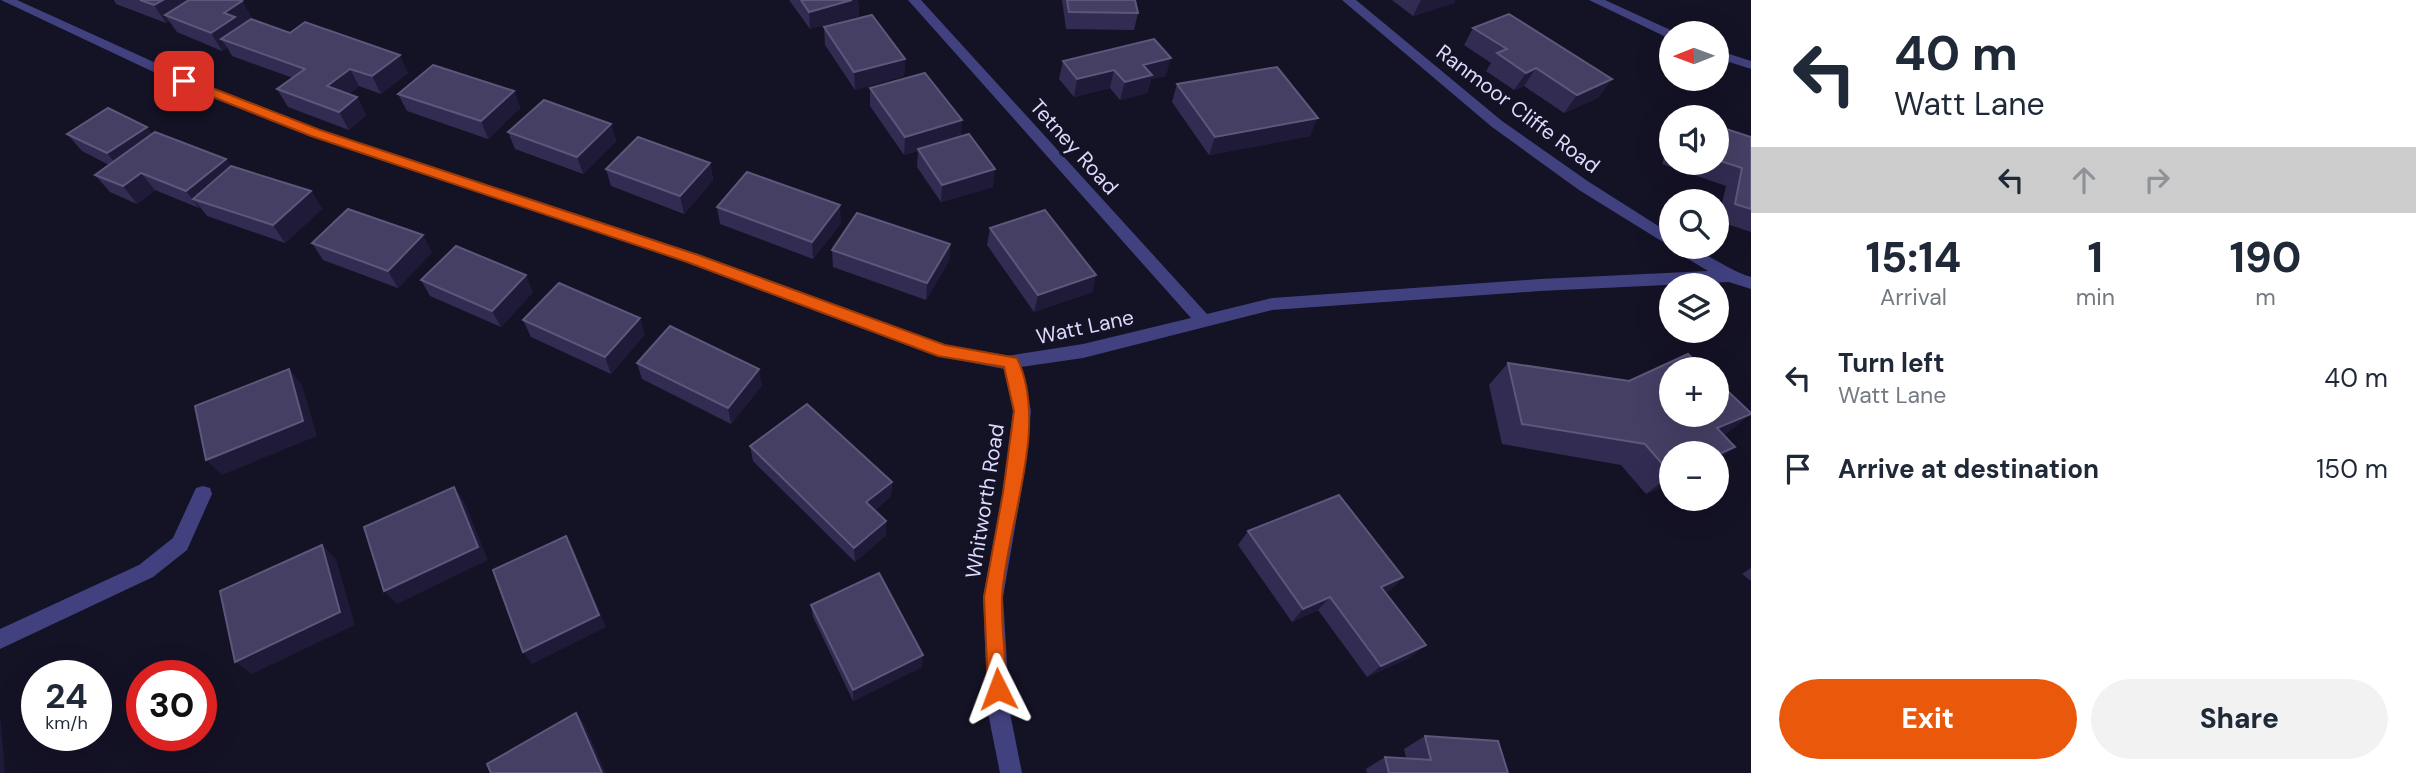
<!DOCTYPE html>
<html lang="en">
<head>
<meta charset="utf-8">
<style>
	:root { --surface:#fff; --page:#f2f2f3; --text:#1f2937; --muted:#747a83; --accent:#ea580c }
	body { margin:0; font-family:"DM Sans",sans-serif; background:var(--page); color:var(--text); height:100vh; display:flex; flex-direction:column; font-size:26px; white-space:nowrap }
	* { box-sizing:border-box; margin:0 }
	p { font-size:23px; color:var(--muted) }
	.icon { flex:none; width:38px; height:38px; fill:none; stroke:currentColor; stroke-width:2; stroke-linecap:round; stroke-linejoin:round }
	.map { position:relative; flex:1; overflow:hidden }
	.panel { display:flex; flex-direction:column; background:var(--surface); width:665px }
	.panel>* { flex:none }
	.guide { background:#fff; color:var(--text); overflow:hidden }
	.needle { width:46px; rotate:269deg }
	.tools { position:absolute; left:1659px; top:21px; display:grid; gap:14px }
	.tools a { display:grid; place-items:center; width:70px; height:70px; border-radius:50%; background:var(--surface); box-shadow:0 7px 28px #0002; font-size:35px }
	.speed { position:absolute; left:21px; top:660px; display:flex; gap:14px; font-size:35px; font-weight:700; text-align:center }
	.speed>* { display:grid; place-content:center; width:91px; height:91px; border-radius:50%; background:var(--surface); box-shadow:0 7px 28px #0002; line-height:1 }
	.speed small { font-size:18px; font-weight:400 }
	.speed .limit { border:10px solid #d22; background:#fff; color:#111 }
	.pin { position:absolute; display:grid; place-items:center; width:60px; height:60px; color:#fff; margin:-30px; border-radius:14px; box-shadow:0 4px 10px #0006 }
	.me { position:absolute; width:77px; margin:-38px; rotate:357deg; stroke-linejoin:round; filter:drop-shadow(0 0 5px #0008) }
	.turn { display:flex; align-items:center; gap:24px; height:147px; padding:0 28px; font-size:32px }
	.turn .icon { width:91px; height:91px; stroke-width:2.5 }
	.turn b { display:block; font-size:49px; line-height:60px }
	.lanes { display:flex; align-items:center; height:66px; padding:0 28px; background:#0003; justify-content:center; gap:35px; direction:ltr }
	.lanes .off { opacity:.35 }
	.eta { display:flex; justify-content:space-evenly; align-items:center; height:119px; text-align:center }
	.eta b { font-size:42px; font-weight:800; line-height:49px }
	.cta { display:flex; gap:14px; margin-top:auto; padding:14px 28px }
	.cta a { flex:1; height:80px; border-radius:42px; background:var(--accent); color:#fff; font-size:28px; font-weight:800; line-height:80px; text-align:center }
	.cta a+a { background:var(--page); color:var(--text) }
	ul { padding:0; list-style:none }
	li { display:flex; align-items:center; gap:21px; height:91px; padding:0 28px }
	li div { flex:1 }
	li b { display:block; font-size:26px }
	li em { font-style:normal }
	main { display:flex; flex:1; min-height:0 }
	.map>svg:first-child { display:block }
	.lines { fill:none; stroke-linecap:round; stroke-linejoin:round }
	.lane { fill:#414180; fill-rule:evenodd }
	.street { fill:#414180; fill-rule:evenodd }
	.wall { fill:#332c52 }
	.shaded-wall { fill:#1f1a38 }
	.building { fill:#453f64; stroke:#5d577c; stroke-width:2 }
	.route { fill:#ea580c; stroke:#983908; stroke-width:2 }
	.labels { text-anchor:middle; stroke-width:7; stroke-linejoin:round; paint-order:stroke }
	.street-label { font-size:21px; fill:#dcd9fc; stroke:#141225 }
</style>
</head>
<body>
<main>
<div class="map">
<svg width="1751" height="773" viewBox="0 0 1751 773">
	<rect width="100%" height="100%" fill="#141225"/>
	<g class="lines">
		<polygon class="lane" points="203,486 210,488 212,494 187,550 153,577 0,649 0,629 139,565 173,538 196,488"/>
		<g class="street">
			<path d="M1 0H17L189 78 321 130 698 254 945 345 1006 356 1083 344 1191 318 908 0H921L1207 314 1272 298 1540 279 1708 271 1675 251 1673 247C1705 247 1721 268 1751 277V289L1729 282 1540 291 1272 310 1083 358 1021 367 1031 411 1021 493 1003 597 1010 713 1022 773H1000L988 713 983 597 1003 493 1013 411 1004 369 938 356 686 262 311 136 179 84Z"/>
			<polygon points="1342,0 1356,0 1502,121 1589,182 1671,234 1671,247 1579,190 1492,127"/>
			<polygon points="1589,0 1605,0 1677,33 1671,33 1671,38 1666,37"/>
			<polygon points="1717,50 1751,61 1751,69 1717,58"/>
		</g>
	</g>
	<g class="wall">
		<polygon points="114,0 239,0 242,1 252,19 251,19 408,73 381,94 359,86 349,94 357,97 366,115 349,130 288,107 277,89 293,78 232,56 227,47 222,51 177,32 169,21 166,23 116,4"/>
		<polygon points="789,0 858,0 859,16 810,29"/>
		<polygon points="1062,0 1135,0 1138,13 1134,30 1066,29"/>
		<polygon points="1392,0 1455,0 1454,3 1413,16"/>
		<polygon points="824,27 905,59 904,76 855,90 825,45"/>
		<polygon points="1473,28 1599,97 1564,113 1524,86 1514,90 1486,71 1491,63 1464,45"/>
		<polygon points="1063,61 1166,76 1151,79 1147,93 1120,100 1110,88 1074,97 1059,79"/>
		<polygon points="1177,84 1310,136 1209,155 1172,102"/>
		<polygon points="870,88 961,137 993,187 941,202 917,167 918,151 904,155 870,106"/>
		<polygon points="514,91 520,108 488,139 407,111 398,94"/>
		<polygon points="611,124 616,141 583,174 515,149 508,132"/>
		<polygon points="1720,127 1751,137 1751,232 1718,221 1726,186 1662,164 1668,143 1671,140 1671,163 1717,163 1717,130"/>
		<polygon points="67,134 152,134 226,159 231,166 311,191 322,209 285,243 207,216 200,207 199,208 155,190 137,204 110,192 95,175 109,165 82,151"/>
		<polygon points="710,163 713,180 684,214 611,186 606,169"/>
		<polygon points="717,207 841,223 813,259 720,224"/>
		<polygon points="990,228 1096,275 1092,292 1034,312 987,245"/>
		<polygon points="312,243 432,252 398,288 323,260"/>
		<polygon points="950,244 949,261 926,300 833,267 832,250"/>
		<polygon points="421,280 533,292 501,327 430,296"/>
		<polygon points="523,320 645,334 611,374 531,337"/>
		<polygon points="637,363 762,385 731,424 642,379"/>
		<polygon points="1508,363 1725,435 1671,453 1671,483 1646,494 1621,465 1502,444 1489,385"/>
		<polygon points="750,446 892,482 891,496 875,510 886,535 855,562 753,461"/>
		<polygon points="1248,531 1403,577 1390,590 1385,592 1411,657 1367,677 1318,610 1292,622 1238,545"/>
		<polygon points="1751,568 1751,581 1742,574"/>
		<polygon points="811,605 922,667 853,701 813,617"/>
		<polygon points="1425,736 1508,773 1367,773 1366,769 1385,757 1406,758 1404,749"/>
	</g>
	<g class="shaded-wall">
		<polygon points="163,0 203,0 165,15 169,21 166,23 154,5"/>
		<polygon points="852,0 858,0 859,16 810,29 809,12"/>
		<polygon points="1421,0 1455,0 1454,3 1413,16"/>
		<polygon points="242,1 252,19 221,39 227,47 222,51 211,33 224,13"/>
		<polygon points="400,55 408,73 381,94 372,76"/>
		<polygon points="1171,58 1166,76 1151,79 1147,93 1120,100 1125,82 1143,65"/>
		<polygon points="905,59 904,76 855,90 854,72"/>
		<polygon points="1536,68 1524,86 1514,90 1526,73"/>
		<polygon points="350,69 359,86 337,104 327,86"/>
		<polygon points="1114,70 1110,88 1074,97 1077,79"/>
		<polygon points="1612,79 1599,97 1564,113 1577,95"/>
		<polygon points="514,91 520,108 488,139 481,121"/>
		<polygon points="357,97 366,115 349,130 339,112"/>
		<polygon points="1318,118 1310,136 1209,155 1215,137"/>
		<polygon points="962,120 961,138 918,149 918,151 904,155 905,137"/>
		<polygon points="611,124 616,141 583,174 577,157"/>
		<polygon points="147,127 160,145 121,171 107,153"/>
		<polygon points="226,159 239,177 193,199 200,207 199,208 186,191"/>
		<polygon points="710,163 713,180 684,214 680,196"/>
		<polygon points="995,169 993,187 941,202 942,185"/>
		<polygon points="141,173 155,190 137,204 123,186"/>
		<polygon points="311,191 322,209 285,243 273,225"/>
		<polygon points="840,205 841,223 813,259 812,242"/>
		<polygon points="423,235 432,252 398,288 388,271"/>
		<polygon points="950,244 949,261 926,300 927,283"/>
		<polygon points="526,275 533,292 501,327 492,311"/>
		<polygon points="1096,275 1092,292 1034,312 1038,295"/>
		<polygon points="640,318 645,334 611,374 605,357"/>
		<polygon points="289,369 302,385 317,436 222,475 206,460"/>
		<polygon points="759,369 762,385 731,424 728,408"/>
		<polygon points="1751,414 1725,435 1691,449 1717,428"/>
		<polygon points="1735,447 1717,461 1717,455"/>
		<polygon points="1671,475 1671,483 1646,494"/>
		<polygon points="892,482 891,496 867,516 866,502"/>
		<polygon points="454,487 464,501 488,560 397,604 384,591"/>
		<polygon points="886,521 886,535 855,562 854,548"/>
		<polygon points="566,536 574,550 606,627 532,664 523,652"/>
		<polygon points="322,545 336,559 355,625 252,674 235,662"/>
		<polygon points="1403,577 1390,590 1368,600 1381,587"/>
		<polygon points="1330,597 1318,610 1292,622 1303,609"/>
		<polygon points="1426,645 1411,657 1367,677 1381,666"/>
		<polygon points="923,655 922,667 853,701 853,690"/>
		<polygon points="576,713 584,724 606,773 602,773"/>
		<polygon points="0,714 5,773 0,773"/>
	</g>
	<g class="building">
		<polygon points="140,0 163,0 154,5"/>
		<polygon points="189,0 239,0 242,1 224,13 235,17 211,33 165,15"/>
		<polygon points="801,0 852,0 809,12"/>
		<polygon points="1067,0 1135,0 1138,13 1069,12"/>
		<polygon points="1509,14 1612,79 1577,95 1536,68 1526,73 1497,53 1507,49 1473,28"/>
		<polygon points="872,15 905,59 854,72 824,27"/>
		<polygon points="251,19 290,33 305,22 400,55 372,76 350,69 327,86 357,97 339,112 277,89 305,69 221,39"/>
		<polygon points="1154,39 1171,58 1143,65 1152,75 1125,82 1114,70 1077,79 1063,61"/>
		<polygon points="433,65 514,91 481,121 398,94"/>
		<polygon points="1277,67 1318,118 1215,137 1177,84"/>
		<polygon points="925,73 962,120 905,137 870,88"/>
		<polygon points="544,100 611,124 577,157 508,132"/>
		<polygon points="108,108 147,127 107,153 67,134"/>
		<polygon points="1720,127 1751,137 1751,209 1735,204 1742,168 1717,160 1717,136"/>
		<polygon points="155,132 226,159 186,191 141,173 123,186 95,175"/>
		<polygon points="969,134 995,169 942,185 918,149"/>
		<polygon points="638,137 710,163 680,196 606,169"/>
		<polygon points="231,166 311,191 273,225 193,199"/>
		<polygon points="747,172 840,205 812,242 717,207"/>
		<polygon points="348,209 423,235 388,271 312,243"/>
		<polygon points="1045,210 1096,275 1038,295 990,228"/>
		<polygon points="857,213 950,244 927,283 832,250"/>
		<polygon points="456,246 526,275 492,311 421,280"/>
		<polygon points="559,283 640,318 605,357 523,320"/>
		<polygon points="670,326 759,369 728,408 637,363"/>
		<polygon points="1688,354 1704,369 1671,369 1671,415 1717,415 1717,381 1751,413 1751,414 1717,428 1735,447 1717,455 1717,453 1671,453 1671,474 1645,444 1522,424 1508,363 1629,381"/>
		<polygon points="289,369 303,421 206,460 195,406"/>
		<polygon points="807,404 892,482 866,502 886,521 854,548 750,446"/>
		<polygon points="454,487 478,547 384,591 364,527"/>
		<polygon points="1339,495 1403,577 1381,587 1426,645 1381,666 1330,597 1303,609 1248,531"/>
		<polygon points="566,536 599,615 523,652 493,570"/>
		<polygon points="322,545 340,612 235,662 220,591"/>
		<polygon points="879,573 923,655 853,690 811,605"/>
		<polygon points="576,713 602,773 491,773 487,764"/>
		<polygon points="1425,736 1498,741 1508,773 1389,773 1385,757 1431,760"/>
	</g>
	<path class="route" d="M184 77 320 130 698 255 945 345 1017 358C1050 426 1006 526 1002 597 1001 627 1006 659 1007 689L1004 696 998 699 991 696 988 689 984 597 1003 493 1014 411 1004 367 938 356 687 262 311 136 180 84V78Z"/>
	<g class="labels">
		<g class="street-label">
			<text transform="translate(1518 109) rotate(37)" y="7">Ranmoor Cliffe Road</text>
			<text transform="translate(1074 147) rotate(48)" y="7">Tetney Road</text>
			<text transform="translate(1085 327) rotate(-12)" y="7">Watt Lane</text>
			<text transform="translate(985 501) rotate(-81)" y="7">Whitworth Road</text>
		</g>
	</g>
</svg>
<div class="tools">
<a><svg class="needle" viewBox="-14 -14 28 28"><path d="M0-13l5 13h-10z" fill="#e53935"/><path d="M0 13l5-13h-10z" fill="#747a83"/></svg></a>
<a><svg class="icon" aria-label="sound" viewBox="0 0 24 24"><path d="M4 9h4l5-4v14l-5-4H4zM17 9q2 3 0 6"/></svg></a>
<a><svg class="icon" aria-label="search" viewBox="0 0 24 24"><circle cx="10" cy="10" r="6"/><path d="M15 15l6 6"/></svg></a>
<a><svg class="icon" aria-label="layers" viewBox="0 0 24 24"><path d="M12 4l9 5-9 5-9-5zM3 14l9 5 9-5"/></svg></a>
<a>+</a>
<a>−</a>
</div>
<div class="speed"><div>24<small>km/h</small></div><div class="limit">30</div></div>
<div class="pin" style="left:184px;top:81px;background:#d93025"><svg class="icon" aria-label="arrive" viewBox="0 0 24 24"><path d="M6 21V4h12l-3 4 3 4H6"/></svg></div>
<svg class="me" style="left:998px;top:689px" viewBox="-20 -20 40 40"><path d="M0-17L14 15 0 8-14 15z" fill="#ea580c" stroke="#fff" stroke-width="4"/></svg>
</div>
<section class="panel">
<div class="guide">
<div class="turn"><svg class="icon" aria-label="left" viewBox="0 0 24 24"><path d="M17 20v-9H6M10 6l-5 5 5 5"/></svg><div><b>40 m</b>Watt Lane</div></div>
<div class="lanes"><svg class="icon" aria-label="left" viewBox="0 0 24 24"><path d="M17 20v-9H6M10 6l-5 5 5 5"/></svg><svg class="icon off" aria-label="ahead" viewBox="0 0 24 24"><path d="M12 20V5M6 11l6-6 6 6"/></svg><svg class="icon off" aria-label="right" viewBox="0 0 24 24"><path d="M7 20v-9h11M14 6l5 5-5 5"/></svg></div>
</div>
<div class="eta">
<div><b>15:14</b><p>Arrival</p></div>
<div><b>1</b><p>min</p></div>
<div><b>190</b><p>m</p></div>
</div>
<ul>
<li><svg class="icon" aria-label="left" viewBox="0 0 24 24"><path d="M17 20v-9H6M10 6l-5 5 5 5"/></svg><div><b>Turn left</b><p>Watt Lane</p></div><em>40 m</em></li>
<li><svg class="icon" aria-label="arrive" viewBox="0 0 24 24"><path d="M6 21V4h12l-3 4 3 4H6"/></svg><div><b>Arrive at destination</b></div><em>150 m</em></li>
</ul>
<div class="cta"><a>Exit</a><a>Share</a></div>
</section>
</main>
</body>
</html>
